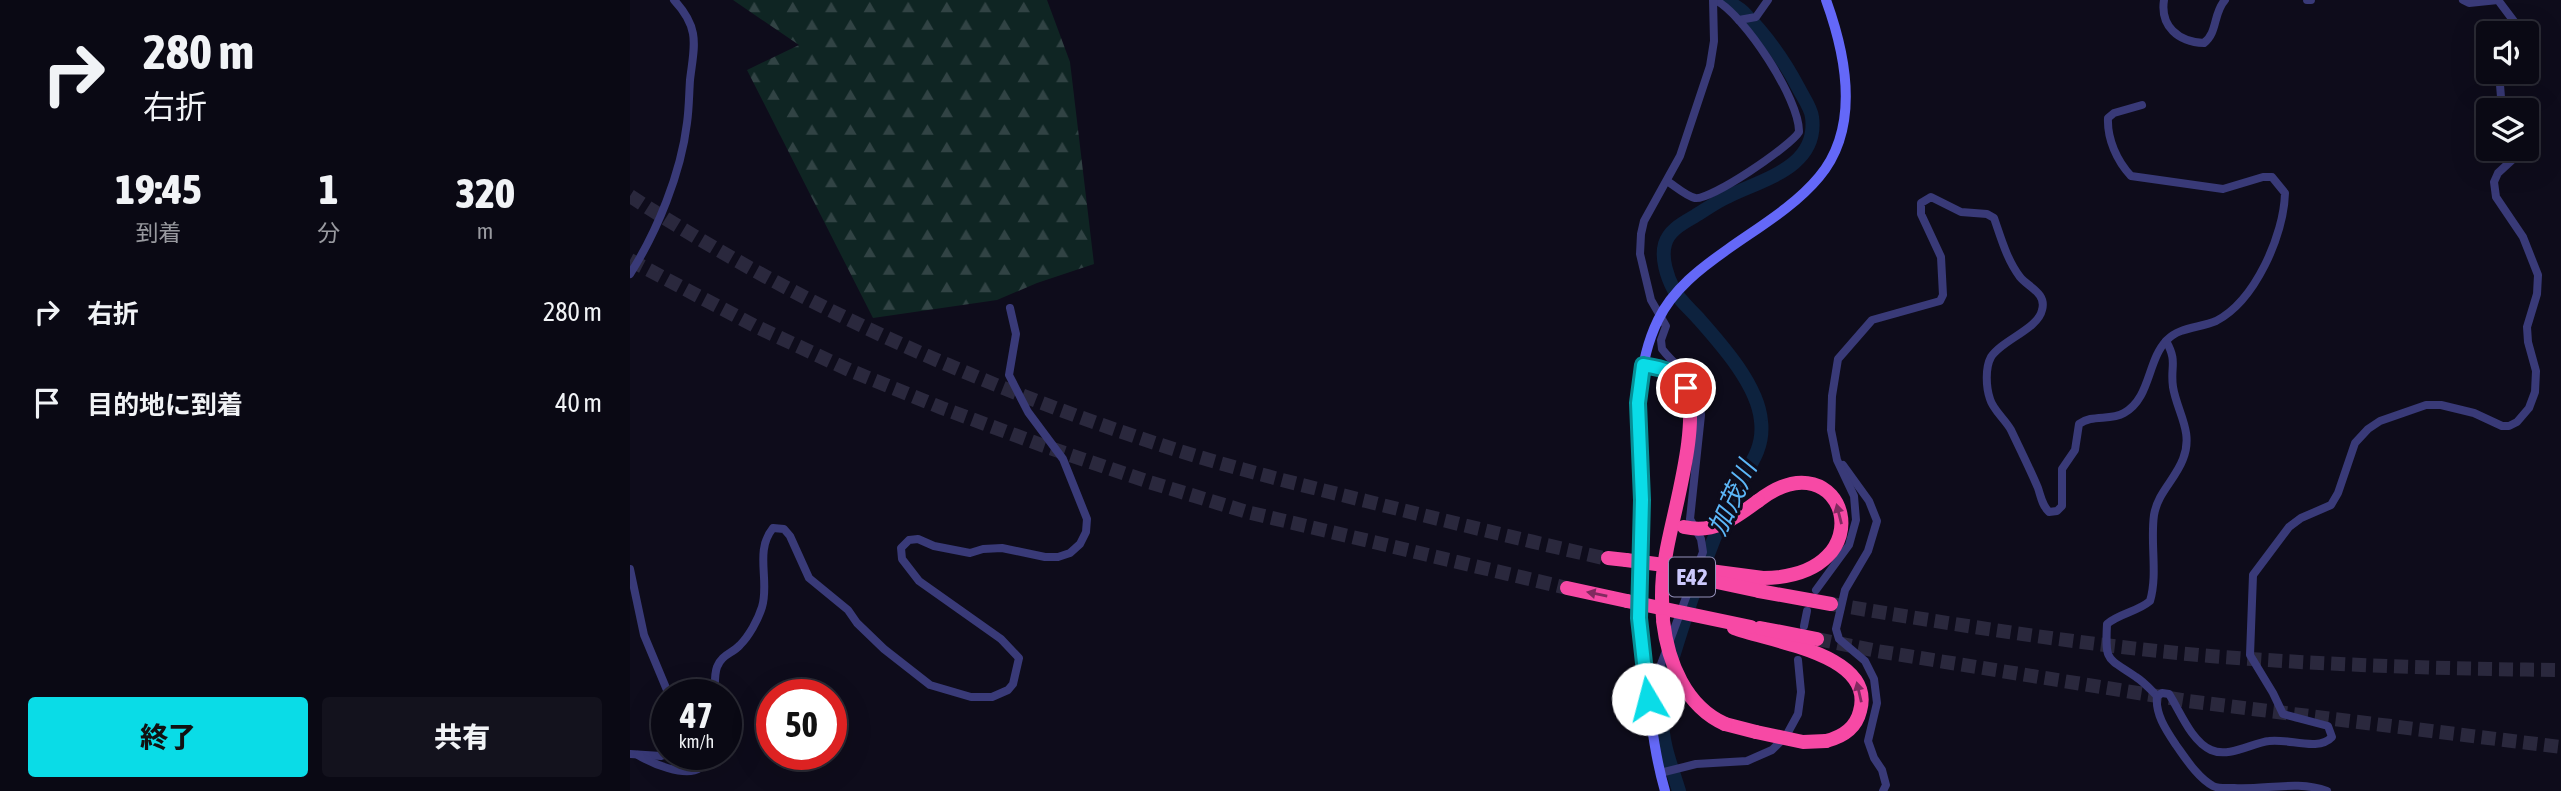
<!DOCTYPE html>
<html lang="ja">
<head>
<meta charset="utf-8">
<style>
	:root { --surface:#0a0914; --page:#13121d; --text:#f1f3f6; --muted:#999aa0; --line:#2a2a34; --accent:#0adce7 }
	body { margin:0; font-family:"Asap Condensed","Noto Sans JP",sans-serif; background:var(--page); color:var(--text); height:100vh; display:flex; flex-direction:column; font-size:26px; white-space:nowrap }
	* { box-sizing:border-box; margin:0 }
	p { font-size:23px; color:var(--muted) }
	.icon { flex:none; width:38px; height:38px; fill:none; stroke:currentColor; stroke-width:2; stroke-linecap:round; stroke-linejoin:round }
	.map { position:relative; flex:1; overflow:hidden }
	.sheet { display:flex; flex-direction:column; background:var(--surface); width:630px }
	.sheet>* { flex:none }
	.banner { background:#0a0914; color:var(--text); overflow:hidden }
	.controls { position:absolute; left:1846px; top:21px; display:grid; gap:14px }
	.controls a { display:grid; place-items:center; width:63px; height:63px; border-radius:7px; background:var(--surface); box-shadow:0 7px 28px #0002,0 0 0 2px var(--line); font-size:35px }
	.speed { position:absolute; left:21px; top:679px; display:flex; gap:14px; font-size:35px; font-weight:700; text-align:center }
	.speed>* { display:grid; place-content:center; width:91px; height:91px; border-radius:50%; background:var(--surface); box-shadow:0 7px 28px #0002,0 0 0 2px var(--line); line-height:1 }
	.speed small { font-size:18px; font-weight:400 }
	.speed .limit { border:10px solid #d22; background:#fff; color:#111 }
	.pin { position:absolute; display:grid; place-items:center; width:60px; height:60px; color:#fff; margin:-30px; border:4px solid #fff; border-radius:50%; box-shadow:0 2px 7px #0007 }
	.me { position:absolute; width:77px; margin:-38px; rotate:352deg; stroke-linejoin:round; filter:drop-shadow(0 0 5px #0008) }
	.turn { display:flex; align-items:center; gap:24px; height:147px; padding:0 28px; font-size:32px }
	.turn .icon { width:91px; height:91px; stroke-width:2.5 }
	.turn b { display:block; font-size:49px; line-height:60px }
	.eta { display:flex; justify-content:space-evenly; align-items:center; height:119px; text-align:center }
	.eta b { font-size:42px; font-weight:800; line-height:49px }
	.button { display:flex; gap:14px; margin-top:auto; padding:14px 28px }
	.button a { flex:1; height:80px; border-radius:7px; background:var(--accent); color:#111; font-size:28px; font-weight:800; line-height:80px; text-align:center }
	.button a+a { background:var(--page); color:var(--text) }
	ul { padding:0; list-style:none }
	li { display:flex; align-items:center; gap:21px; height:91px; padding:0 28px }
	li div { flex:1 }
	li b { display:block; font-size:26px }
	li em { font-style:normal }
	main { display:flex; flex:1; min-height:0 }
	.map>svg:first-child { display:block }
	.forest { fill:url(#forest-firs) }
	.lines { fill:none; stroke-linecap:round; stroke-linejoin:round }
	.river { stroke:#0d223e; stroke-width:14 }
	.highway-tunnel { stroke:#2a283d; stroke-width:14; stroke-dasharray:14 7; stroke-linecap:butt }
	.street { stroke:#393a78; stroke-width:8 }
	.secondary { stroke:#6468f8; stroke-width:10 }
	.highway { stroke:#f749a5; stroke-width:14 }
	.highway-bridge { stroke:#f749a5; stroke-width:14 }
	.oneway { fill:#822a60 }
	.route-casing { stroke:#068f96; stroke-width:18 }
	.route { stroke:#0adce7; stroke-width:12 }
	.labels { text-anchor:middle; stroke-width:6; stroke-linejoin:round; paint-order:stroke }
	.shield { fill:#0e0c1b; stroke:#9390b9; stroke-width:2 }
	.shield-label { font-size:23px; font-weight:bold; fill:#ccc9fd }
	.water-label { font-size:26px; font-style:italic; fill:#5cb7f8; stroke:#0e0c1b }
</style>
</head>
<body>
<main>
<section class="sheet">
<div class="banner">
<div class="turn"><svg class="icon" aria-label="right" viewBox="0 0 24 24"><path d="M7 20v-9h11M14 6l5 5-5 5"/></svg><div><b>280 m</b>右折</div></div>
</div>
<div class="eta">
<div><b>19:45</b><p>到着</p></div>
<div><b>1</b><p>分</p></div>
<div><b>320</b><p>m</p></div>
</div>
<ul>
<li><svg class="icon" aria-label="right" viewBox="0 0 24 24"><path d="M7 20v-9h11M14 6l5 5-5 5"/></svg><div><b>右折</b></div><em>280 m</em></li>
<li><svg class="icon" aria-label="arrive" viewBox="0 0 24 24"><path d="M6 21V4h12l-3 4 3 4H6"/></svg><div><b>目的地に到着</b></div><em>40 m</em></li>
</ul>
<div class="button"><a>終了</a><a>共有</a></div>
</section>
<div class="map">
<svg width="1931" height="791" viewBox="0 0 1931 791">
	<defs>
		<pattern id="forest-firs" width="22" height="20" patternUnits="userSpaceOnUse" patternTransform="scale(1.75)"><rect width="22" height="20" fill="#0f2523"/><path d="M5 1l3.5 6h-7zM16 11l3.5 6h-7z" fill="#314344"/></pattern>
	</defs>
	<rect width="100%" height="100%" fill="#0e0c1b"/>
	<polygon class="forest" points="103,0 417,0 440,62 464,264 407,283 367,300 243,318 117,70 169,45"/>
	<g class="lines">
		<path class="river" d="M1049 791C1042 768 1032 744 1032 719 1031 689 1042 660 1051 631 1065 586 1082 542 1101 498 1114 471 1135 453 1131 421 1128 385 1091 344 1068 318 1060 309 1049 300 1044 290 1037 277 1031 258 1035 244 1039 230 1053 223 1065 216 1075 210 1086 202 1097 197 1130 180 1189 168 1182 117 1181 108 1173 97 1169 89 1154 60 1135 34 1113 12 1108 7 1101 4 1095 0"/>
		<g class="highway-tunnel">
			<path d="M0 196C165 303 344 384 531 445 598 467 667 484 736 501 816 521 897 541 978 559"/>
			<polyline points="0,260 125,326 219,370 312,408 414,446 519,482 617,512 937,588"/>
			<path d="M1201 604C1327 625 1453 645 1580 656 1697 665 1814 669 1931 670"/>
			<polyline points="1187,639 1247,651 1558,701 1931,747"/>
		</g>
		<g class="street">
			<path d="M1534 0C1530 26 1548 42 1574 43 1588 32 1583 13 1595 0"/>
			<polyline points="1677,0 1681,0"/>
			<polyline points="1833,0 1839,3 1868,0 1886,24 1888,33"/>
			<polyline points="1109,20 1126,17 1138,0"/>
			<polyline points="1869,72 1872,110"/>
			<path d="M1037 181C1045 186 1056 196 1065 198 1080 201 1161 146 1169 132 1170 100 1114 14 1085 0"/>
			<path d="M0 274C27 232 51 173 57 123 59 109 59 95 60 80 64 46 71 29 44 0"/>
			<polyline points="1213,465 1239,501 1247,521 1238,551 1215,590 1206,629 1209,639 1235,661 1244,679 1247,703 1238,741 1244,758 1252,770 1256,785 1253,791"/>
			<polyline points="0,569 14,635 39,695"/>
			<path d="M1186 590 1219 545 1226 520 1224 496 1207 460 1201 430 1202 396 1208 359 1242 320 1310 301 1313 295 1311 257 1291 214V203L1301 197 1331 212 1357 214 1364 218C1371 238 1377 260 1390 277 1398 287 1417 293 1412 310 1408 329 1372 340 1361 357 1355 368 1356 387 1360 399 1363 410 1375 419 1381 430 1390 449 1400 469 1408 488 1411 497 1412 505 1419 512L1427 511 1432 506V469L1445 450 1449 424C1462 414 1480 421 1494 413 1521 398 1517 360 1537 340 1549 327 1570 328 1586 321 1625 301 1654 235 1655 193L1642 177H1633L1593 189 1501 176C1487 161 1477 139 1478 118L1484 113 1512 105"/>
			<polyline points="1174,626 1177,611"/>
			<path d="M85 695C85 686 84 675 87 667 92 654 102 654 110 645 119 636 128 620 132 607 140 581 124 551 143 528L154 529 160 536 179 578 218 610 227 623 254 649 300 685 341 697H362L378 690 383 684 389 658 371 639 289 581 272 559 271 548 279 540 288 539 304 546 340 553 353 549 372 548 415 557H428L440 553 450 544 456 532 457 519 433 459 398 412 379 375 386 334 380 308"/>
			<path d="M1527 696 1532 693 1539 694C1550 711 1561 741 1581 750 1599 758 1622 743 1639 741 1659 738 1688 752 1702 737L1698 726 1653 714 1643 693 1620 655 1623 575 1659 527 1671 518 1701 505 1708 493 1725 443 1738 429 1750 421 1796 405H1811L1844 413 1872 426H1879L1887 422 1899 408 1905 392 1906 371 1898 342 1897 327 1907 294 1908 275 1893 237 1866 197 1864 182 1868 173 1894 149"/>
			<path d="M1527 696C1520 689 1514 682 1506 677 1477 657 1475 663 1477 624 1490 613 1507 612 1520 601 1528 574 1520 543 1524 515 1528 492 1545 480 1553 459 1564 432 1547 412 1543 387 1540 366 1548 362 1536 341"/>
			<path d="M1527 696C1525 714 1536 730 1546 745 1556 759 1568 778 1583 786 1589 789 1598 788 1604 788 1635 790 1668 780 1697 791"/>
			<path d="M1018 699 1073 552 1071 539 1060 519 1071 415C1067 373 1054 377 1032 349L1031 340 1036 326 1021 300 1010 254 1011 234 1014 221 1050 156 1080 66 1084 41 1083 0"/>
			<polyline points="0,754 31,756 37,754"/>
			<path d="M8 755C21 763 55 778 70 768 74 765 78 758 81 754"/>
			<polyline points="1030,773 1066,764 1117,761 1142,750 1156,736 1168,714 1171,692 1168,660"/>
		</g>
		<path class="secondary" d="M1035 791C1026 760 1022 729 1018 697 1014 671 1009 645 1009 618 1009 580 1012 541 1012 502 1011 440 1000 378 1028 320 1043 289 1071 268 1098 249 1129 227 1165 206 1189 177 1231 127 1216 55 1196 0"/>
		<g class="highway">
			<path d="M1012 365C1029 367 1045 369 1054 385 1073 417 1042 516 1036 554 1032 575 1031 597 1033 618"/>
			<path d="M1128 501C1215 433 1259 577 1133 578"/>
			<polyline points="978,558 996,560"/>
			<polyline points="937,588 997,601"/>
			<polyline points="1129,591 1201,604"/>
			<path d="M1104 628C1141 642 1246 654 1230 711 1226 728 1212 737 1196 741"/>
			<polyline points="1130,628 1187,639"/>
			<polyline points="1095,724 1126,732"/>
		</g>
		<g class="highway-bridge">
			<path d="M1054 527C1085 534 1105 518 1128 501"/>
			<polyline points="996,560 1133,578"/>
			<polyline points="1082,581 1129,591"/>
			<polyline points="997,601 1121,627"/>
			<path d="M1033 621C1038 662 1055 706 1095 724"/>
			<polyline points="1126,732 1173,742 1196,741"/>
		</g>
	</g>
	<defs><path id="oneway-solid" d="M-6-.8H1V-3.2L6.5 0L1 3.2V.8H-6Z" transform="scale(1.75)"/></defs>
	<g class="oneway">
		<use href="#oneway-solid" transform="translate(1209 514) rotate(-104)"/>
		<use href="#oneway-solid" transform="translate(967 594) rotate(-168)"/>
		<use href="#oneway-solid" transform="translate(1229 692) rotate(-103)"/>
	</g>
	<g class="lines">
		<g class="route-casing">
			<path id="route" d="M1018 699 1009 618 1012 500 1008 403 1013 365C1031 368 1046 370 1056 388"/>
		</g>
		<use href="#route" class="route"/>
	</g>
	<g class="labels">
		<rect class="shield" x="1039" y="557.5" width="46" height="39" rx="5"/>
		<g class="shield-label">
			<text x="1062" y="585">E42</text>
		</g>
		<g class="water-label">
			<text transform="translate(1102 498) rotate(-65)" y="9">加茂川</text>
		</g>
	</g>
</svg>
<div class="controls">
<a><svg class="icon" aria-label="sound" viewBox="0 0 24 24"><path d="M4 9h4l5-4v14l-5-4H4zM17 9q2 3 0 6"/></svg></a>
<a><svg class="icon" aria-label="layers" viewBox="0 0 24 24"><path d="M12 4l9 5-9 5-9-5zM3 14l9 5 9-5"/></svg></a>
</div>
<div class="speed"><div>47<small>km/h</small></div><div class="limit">50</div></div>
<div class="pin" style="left:1056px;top:388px;background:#d93025"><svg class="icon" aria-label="arrive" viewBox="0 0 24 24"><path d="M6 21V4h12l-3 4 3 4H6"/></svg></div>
<svg class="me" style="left:1018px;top:699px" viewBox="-20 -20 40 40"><circle r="19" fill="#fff"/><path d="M0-13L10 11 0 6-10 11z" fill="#0adce7"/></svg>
</div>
</main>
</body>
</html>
